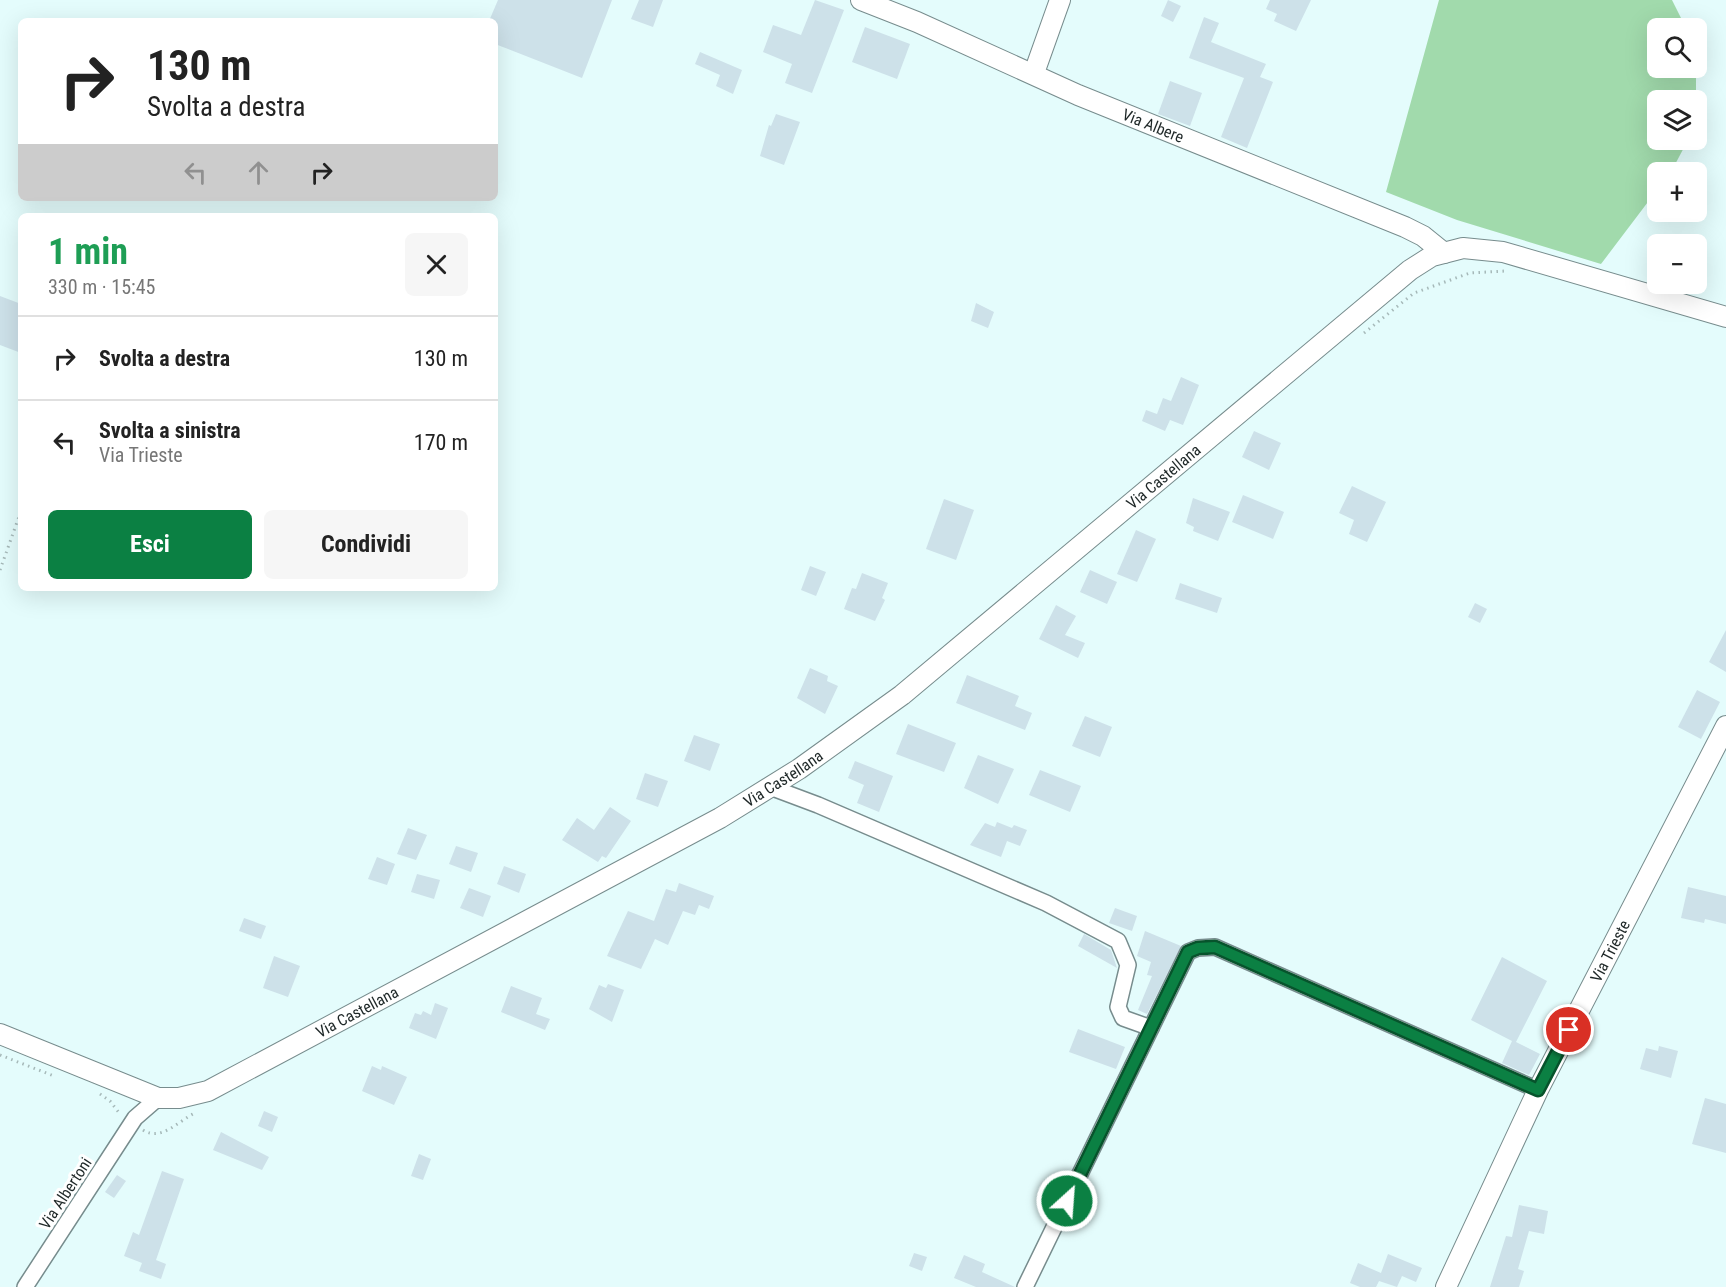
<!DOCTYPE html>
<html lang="it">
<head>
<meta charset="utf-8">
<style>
	:root { --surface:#fff; --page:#f6f6f6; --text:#222; --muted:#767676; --line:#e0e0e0; --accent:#0b8043 }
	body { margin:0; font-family:"Roboto Condensed",sans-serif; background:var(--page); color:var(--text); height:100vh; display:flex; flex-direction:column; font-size:22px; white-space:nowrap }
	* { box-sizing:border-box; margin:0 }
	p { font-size:20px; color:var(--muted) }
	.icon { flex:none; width:33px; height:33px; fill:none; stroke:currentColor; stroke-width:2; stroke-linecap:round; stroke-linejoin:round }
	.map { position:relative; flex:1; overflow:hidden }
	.panel { position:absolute; left:18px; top:213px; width:480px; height:378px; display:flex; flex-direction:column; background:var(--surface); border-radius:9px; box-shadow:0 6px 24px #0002 }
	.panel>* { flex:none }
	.guide { position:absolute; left:18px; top:18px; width:480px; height:183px; border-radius:9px; box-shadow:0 6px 24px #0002; background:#fff; color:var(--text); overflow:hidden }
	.controls { position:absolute; left:1647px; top:18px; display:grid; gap:12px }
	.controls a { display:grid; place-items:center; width:60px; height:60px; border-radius:9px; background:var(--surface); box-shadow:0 6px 24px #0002; font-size:30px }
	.pin { position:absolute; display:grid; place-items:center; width:51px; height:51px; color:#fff; margin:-26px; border:3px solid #fff; border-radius:50%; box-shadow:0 2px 6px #0007 }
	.me { position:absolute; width:66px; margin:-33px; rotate:26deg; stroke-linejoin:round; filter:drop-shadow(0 0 4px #0008) }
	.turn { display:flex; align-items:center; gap:21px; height:126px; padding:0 30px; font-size:27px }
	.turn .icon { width:78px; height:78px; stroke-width:2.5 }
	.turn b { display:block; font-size:42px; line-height:51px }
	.lanes { display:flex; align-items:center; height:57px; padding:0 30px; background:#0003; justify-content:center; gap:30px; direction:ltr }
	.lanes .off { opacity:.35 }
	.round { display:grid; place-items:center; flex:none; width:63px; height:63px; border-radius:9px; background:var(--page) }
	.summary { display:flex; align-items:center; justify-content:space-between; height:102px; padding:0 30px }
	h1 { font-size:36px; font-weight:700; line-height:45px; color:#1e9e55 }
	.action { display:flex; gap:12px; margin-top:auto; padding:12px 30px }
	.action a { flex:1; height:69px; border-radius:9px; background:var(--accent); color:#fff; font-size:24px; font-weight:700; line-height:69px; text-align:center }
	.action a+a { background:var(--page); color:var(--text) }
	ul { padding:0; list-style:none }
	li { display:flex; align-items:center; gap:18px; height:84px; padding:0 30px; border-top:2px solid var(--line) }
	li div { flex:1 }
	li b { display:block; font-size:22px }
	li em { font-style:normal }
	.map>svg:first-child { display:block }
	.green { fill:#a1daac }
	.building { fill:#cde1e9 }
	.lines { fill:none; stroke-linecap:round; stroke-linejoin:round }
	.minor-casing { stroke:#778c8d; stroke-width:18 }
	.tertiary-casing { stroke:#778c8d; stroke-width:22 }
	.path { stroke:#a6b9b9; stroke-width:3; stroke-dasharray:1.5 4.5; stroke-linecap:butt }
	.minor { stroke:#fff; stroke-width:15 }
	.tertiary { stroke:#fff; stroke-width:20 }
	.route-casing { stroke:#07532c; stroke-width:15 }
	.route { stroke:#0b8043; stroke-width:10 }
	.labels { text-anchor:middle; stroke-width:6; stroke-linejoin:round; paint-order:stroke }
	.street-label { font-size:16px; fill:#1e2727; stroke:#fff }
</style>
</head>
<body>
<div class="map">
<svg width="1726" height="1287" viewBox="0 0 1726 1287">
	<rect width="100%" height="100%" fill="#e4fcfc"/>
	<polygon class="green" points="1439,0 1672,0 1686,28 1658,28 1658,68 1696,68 1696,100 1658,100 1658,140 1688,140 1671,172 1658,172 1657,190 1601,264 1457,220 1386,192"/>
	<g class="building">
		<polygon points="498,0 612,0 582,78 495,44 495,21 489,21"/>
		<polygon points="639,0 663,0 653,27 631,19"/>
		<polygon points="815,0 844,10 812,93 785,83 792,64 763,52 773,25 801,35"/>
		<polygon points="1168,0 1181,6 1173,22 1161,16"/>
		<polygon points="1270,0 1311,0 1296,31 1274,21 1277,14 1266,9"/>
		<polygon points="1204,17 1219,23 1211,42 1266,64 1260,77 1273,82 1247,148 1221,137 1244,78 1189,58"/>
		<polygon points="865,27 910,44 897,79 852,62"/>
		<polygon points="700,52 742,70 733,94 716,86 720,75 695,64"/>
		<polygon points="1170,81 1202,93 1190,126 1158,114"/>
		<polygon points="776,114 800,122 784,165 760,156 769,125 771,126"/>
		<polygon points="0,296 21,304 21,353 0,345"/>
		<polygon points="976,303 994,312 988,328 971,321"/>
		<polygon points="1181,377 1199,385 1183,425 1170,420 1165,431 1142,421 1146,410 1157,414 1163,398 1171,401"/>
		<polygon points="1254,431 1281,443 1269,470 1242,457"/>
		<polygon points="1352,486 1386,502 1367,542 1349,534 1354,520 1339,513"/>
		<polygon points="1243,495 1284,512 1273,539 1232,522"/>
		<polygon points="1193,498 1230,512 1218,541 1193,531 1194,527 1186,523"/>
		<polygon points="944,499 974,510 956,560 926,549"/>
		<polygon points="1136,530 1156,539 1137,582 1117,574"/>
		<polygon points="810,566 826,572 816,596 801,590"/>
		<polygon points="1090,570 1117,582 1107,604 1080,592"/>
		<polygon points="862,573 888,583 882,598 885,600 875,621 844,609 852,588 856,589"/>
		<polygon points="1180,583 1222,598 1217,613 1175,599"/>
		<polygon points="1475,603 1487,609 1480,623 1468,617"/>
		<polygon points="1056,605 1076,616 1065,635 1085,643 1078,658 1039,639"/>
		<polygon points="1726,630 1726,672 1709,662"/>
		<polygon points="810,668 828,676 827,681 838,686 825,714 797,698"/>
		<polygon points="967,675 1019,696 1015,706 1032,713 1025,730 956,703"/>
		<polygon points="1697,690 1720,702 1701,739 1678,727"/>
		<polygon points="1085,716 1112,727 1100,757 1072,746"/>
		<polygon points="908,724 956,743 944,772 896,754"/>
		<polygon points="694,735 720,744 710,771 684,761"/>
		<polygon points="978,755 1014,769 998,804 964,788"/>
		<polygon points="855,761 893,776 879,812 857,803 864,785 848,778"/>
		<polygon points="1040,770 1081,786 1070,812 1029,795"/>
		<polygon points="645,773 668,781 658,807 636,799"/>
		<polygon points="610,807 631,821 606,858 602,856 598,862 562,840 577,818 594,830"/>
		<polygon points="997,822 1012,828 1014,825 1027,830 1020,846 1007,841 1001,857 970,845 985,823 995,827"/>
		<polygon points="408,828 427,835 416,860 397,854"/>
		<polygon points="456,846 478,853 471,872 449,864"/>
		<polygon points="377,857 395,864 387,885 368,879"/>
		<polygon points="504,866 526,874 519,893 497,884"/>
		<polygon points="417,874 440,880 434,899 411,892"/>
		<polygon points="679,883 714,896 709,909 699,905 695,915 683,911 668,945 655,939 641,969 607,956 628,911 654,921 666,889 676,892"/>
		<polygon points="1688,887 1726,896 1726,924 1705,919 1704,923 1681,918"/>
		<polygon points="469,888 491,896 483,917 460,908"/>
		<polygon points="1115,908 1137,916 1132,931 1109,923"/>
		<polygon points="244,918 266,926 261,939 239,931"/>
		<polygon points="1145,931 1181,946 1147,1014 1138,1010 1152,976 1147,975 1151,962 1137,956"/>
		<polygon points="1084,934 1111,950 1117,968 1078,946"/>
		<polygon points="274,956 300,966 288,997 263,988"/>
		<polygon points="1502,957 1547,981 1516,1042 1540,1054 1529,1075 1502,1063 1512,1041 1471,1020"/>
		<polygon points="608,984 624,990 612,1022 589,1009 599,985 606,988"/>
		<polygon points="511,986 542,998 536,1014 550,1019 545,1030 501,1012"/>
		<polygon points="435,1003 448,1008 436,1039 409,1028 415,1013 421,1015 423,1011 431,1015"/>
		<polygon points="1078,1029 1125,1047 1116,1069 1069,1052"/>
		<polygon points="1659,1046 1678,1051 1671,1078 1640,1069 1646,1048 1658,1051"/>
		<polygon points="372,1066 381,1070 382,1066 407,1077 394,1105 362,1091"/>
		<polygon points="1705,1098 1726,1104 1726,1153 1692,1144"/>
		<polygon points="264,1111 278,1117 272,1132 258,1126"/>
		<polygon points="221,1132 269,1157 262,1170 213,1150"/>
		<polygon points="419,1154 431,1159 423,1180 411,1176"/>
		<polygon points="162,1171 184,1179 156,1260 166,1264 161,1279 139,1271 142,1263 124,1256 133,1232 139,1235"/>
		<polygon points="117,1175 126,1181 114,1198 105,1192"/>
		<polygon points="1519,1205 1548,1211 1544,1234 1529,1231 1518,1269 1524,1271 1519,1287 1490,1287 1506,1236 1512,1237"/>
		<polygon points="914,1253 927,1257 922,1271 909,1266"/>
		<polygon points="1388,1254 1422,1268 1416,1282 1402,1276 1397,1287 1379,1281 1376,1287 1360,1287 1350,1283 1358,1263 1381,1273"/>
		<polygon points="964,1255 985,1264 982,1272 1015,1287 976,1287 954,1278"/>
	</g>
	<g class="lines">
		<g class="minor-casing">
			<g id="minor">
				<polyline points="770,787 818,805 1046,903 1118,941 1128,965 1118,1007 1123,1018 1151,1028"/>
				<polyline points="25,1287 135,1118 158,1098"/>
				<polyline points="1025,1287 1188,952 1198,948 1215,947 1538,1090"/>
			</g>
		</g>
		<g class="tertiary-casing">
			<g id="tertiary">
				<path id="s1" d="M861 0 917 22 1078 95 1405 227 1423 236 1444 253"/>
				<polyline points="1034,73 1060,0"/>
				<path id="s2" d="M0 1034 158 1098H179L208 1091 720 818 799 769 902 695 1410 270 1432 256 1463 248 1503 252 1726 317"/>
				<path id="s3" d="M1446 1287 1538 1090 1726 726"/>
			</g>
		</g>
		<g class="path">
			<polyline points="1364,333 1414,293 1470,273 1505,271"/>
			<polyline points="0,570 21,511"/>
			<polyline points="0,1055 54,1076"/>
			<polyline points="100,1094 110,1101 120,1114"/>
			<path d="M143 1130C161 1142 178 1121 195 1113"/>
		</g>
		<use href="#minor" class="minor"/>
		<use href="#tertiary" class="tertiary"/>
	</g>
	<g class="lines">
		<g class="route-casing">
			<polyline id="route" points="1067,1201 1188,952 1198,948 1215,947 1538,1090 1569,1030"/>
		</g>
		<use href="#route" class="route"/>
	</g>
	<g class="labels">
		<g class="street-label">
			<text dy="6" stroke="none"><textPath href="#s1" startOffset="318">Via Albere</textPath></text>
			<text dy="6" stroke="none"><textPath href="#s2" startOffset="1362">Via Castellana</textPath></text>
			<text dy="6" stroke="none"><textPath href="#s2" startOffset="876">Via Castellana</textPath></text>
			<text dy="6" stroke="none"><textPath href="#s3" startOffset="374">Via Trieste</textPath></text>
			<text dy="6" stroke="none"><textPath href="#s2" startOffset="390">Via Castellana</textPath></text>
			<text transform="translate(65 1193) rotate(-57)" y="6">Via Albertoni</text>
		</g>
	</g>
</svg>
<div class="controls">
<a><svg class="icon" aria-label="search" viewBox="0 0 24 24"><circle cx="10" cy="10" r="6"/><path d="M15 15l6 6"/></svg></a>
<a><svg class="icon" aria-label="layers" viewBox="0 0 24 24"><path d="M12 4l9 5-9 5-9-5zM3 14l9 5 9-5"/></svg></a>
<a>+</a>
<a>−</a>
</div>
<div class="pin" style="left:1569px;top:1030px;background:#d93025"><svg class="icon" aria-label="arrive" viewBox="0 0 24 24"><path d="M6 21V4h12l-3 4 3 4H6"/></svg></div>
<svg class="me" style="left:1067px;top:1201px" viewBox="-20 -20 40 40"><circle r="17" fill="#0b8043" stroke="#fff" stroke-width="3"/><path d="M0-11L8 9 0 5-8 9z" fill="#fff"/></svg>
<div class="guide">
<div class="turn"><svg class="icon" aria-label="right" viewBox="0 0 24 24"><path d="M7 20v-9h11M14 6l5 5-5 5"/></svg><div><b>130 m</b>Svolta a destra</div></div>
<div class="lanes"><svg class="icon off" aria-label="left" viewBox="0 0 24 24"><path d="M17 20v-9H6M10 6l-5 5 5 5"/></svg><svg class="icon off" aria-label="ahead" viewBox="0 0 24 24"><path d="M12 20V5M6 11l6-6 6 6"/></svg><svg class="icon" aria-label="right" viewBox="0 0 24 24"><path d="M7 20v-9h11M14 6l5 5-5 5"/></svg></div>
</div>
<section class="panel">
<div class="summary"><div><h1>1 min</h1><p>330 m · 15:45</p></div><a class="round"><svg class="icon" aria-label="close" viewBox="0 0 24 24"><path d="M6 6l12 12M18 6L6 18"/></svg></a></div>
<ul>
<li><svg class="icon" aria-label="right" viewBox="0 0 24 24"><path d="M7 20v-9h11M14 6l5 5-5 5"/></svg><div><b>Svolta a destra</b></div><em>130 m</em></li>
<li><svg class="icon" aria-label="left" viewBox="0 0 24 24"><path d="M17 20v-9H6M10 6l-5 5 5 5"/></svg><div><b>Svolta a sinistra</b><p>Via Trieste</p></div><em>170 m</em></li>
</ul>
<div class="action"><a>Esci</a><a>Condividi</a></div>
</section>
</div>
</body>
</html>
